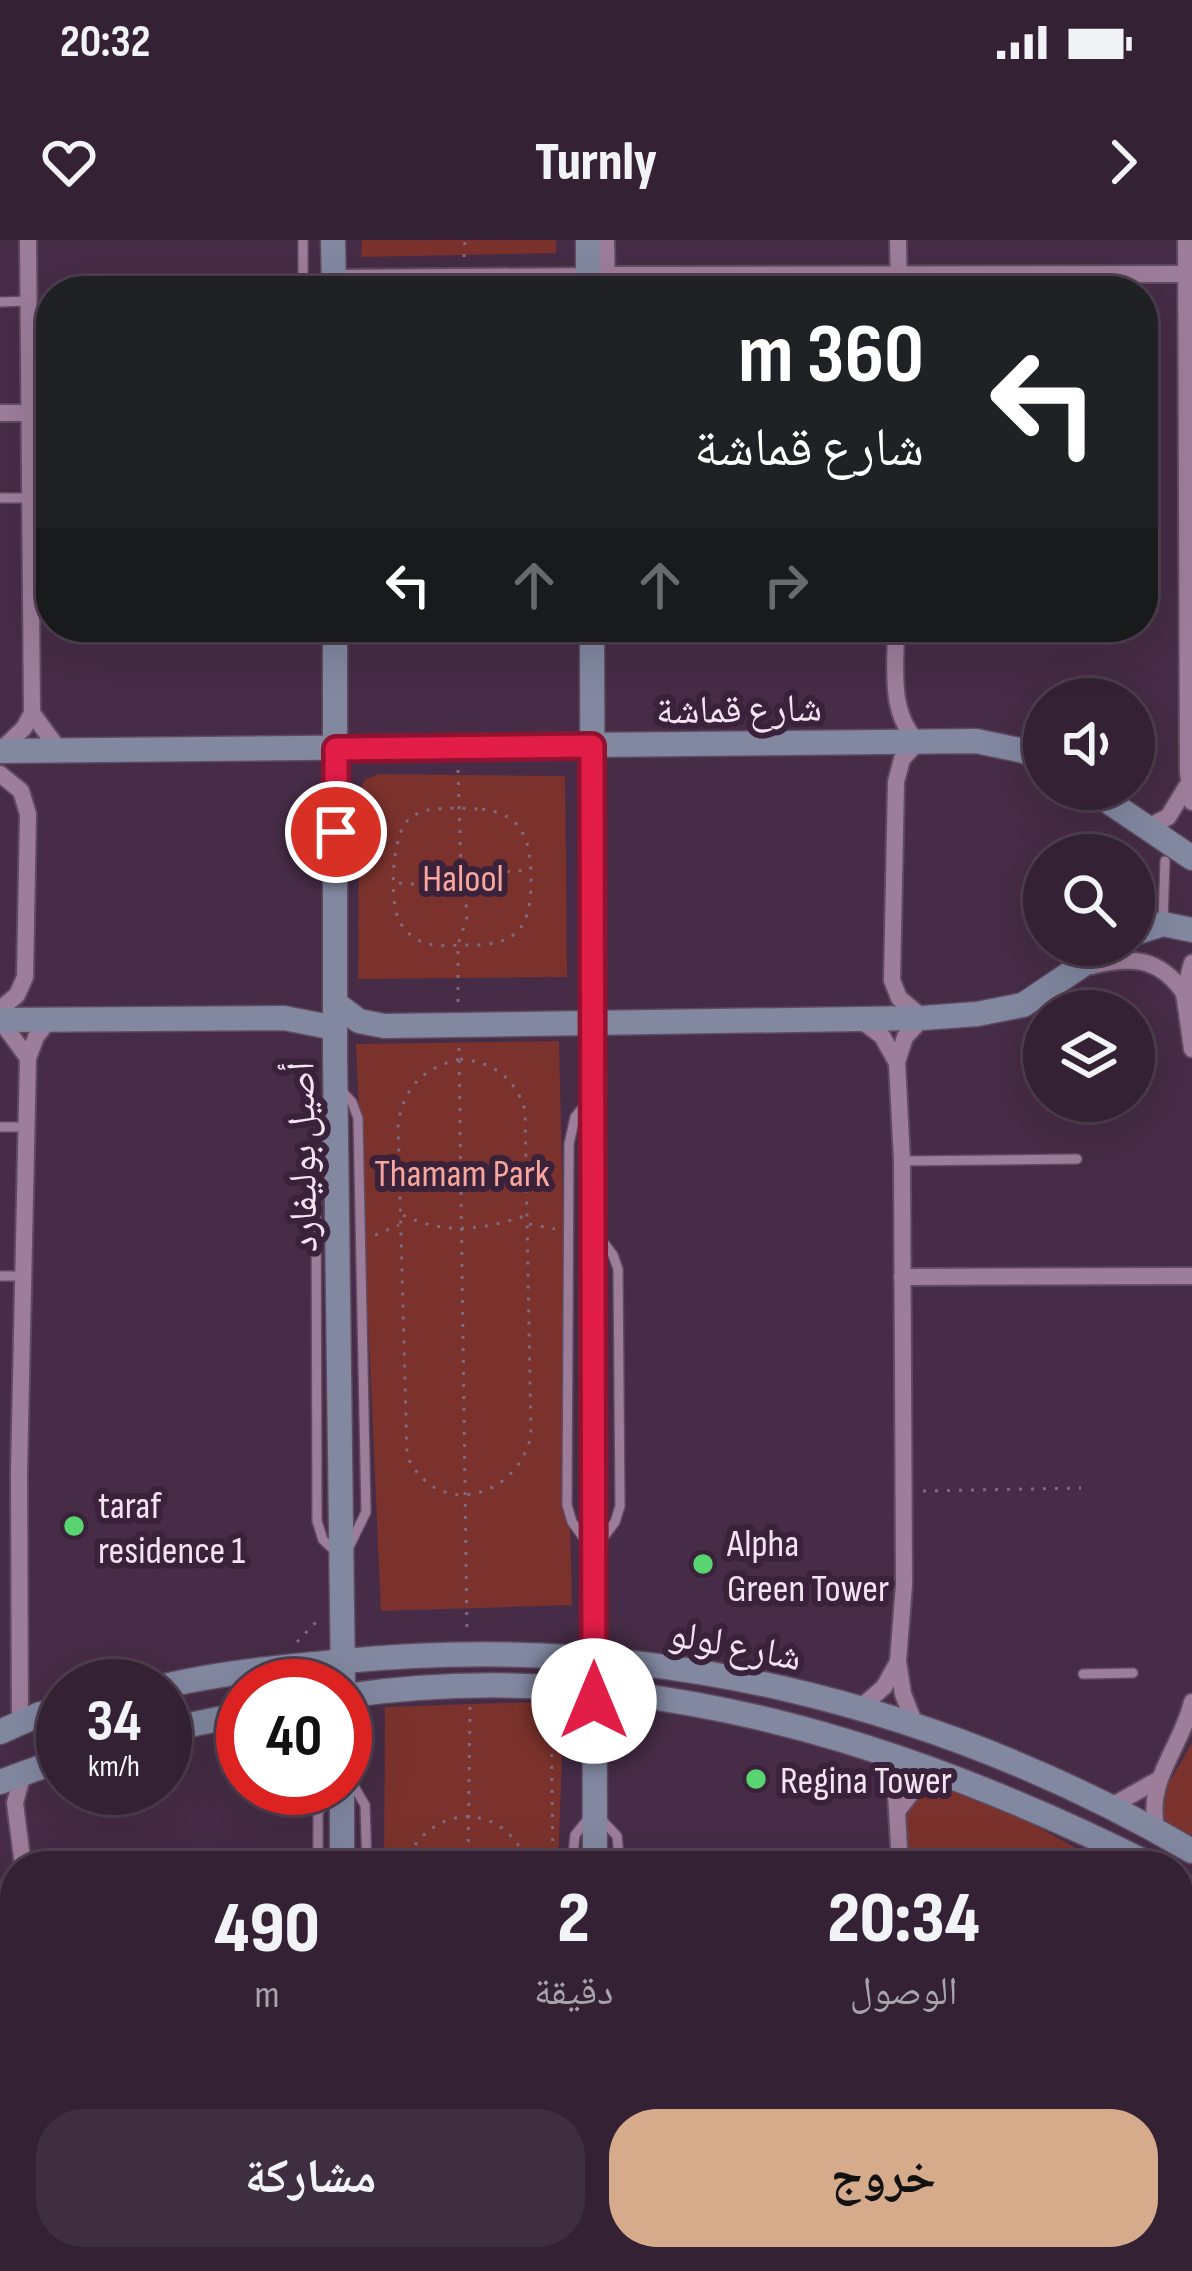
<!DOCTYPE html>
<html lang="ar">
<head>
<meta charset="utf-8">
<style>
	:root { --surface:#342134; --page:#3f2e40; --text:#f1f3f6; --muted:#a9a3ac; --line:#4e3e4f; --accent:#d6ab8b }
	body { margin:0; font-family:"Sofia Sans Condensed","Noto Naskh Arabic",sans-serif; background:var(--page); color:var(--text); direction:rtl; height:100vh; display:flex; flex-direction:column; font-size:45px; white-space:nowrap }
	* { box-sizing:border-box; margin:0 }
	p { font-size:39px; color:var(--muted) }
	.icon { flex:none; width:66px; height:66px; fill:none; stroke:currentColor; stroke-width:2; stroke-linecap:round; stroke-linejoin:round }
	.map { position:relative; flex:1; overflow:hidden; direction:ltr }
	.drawer { position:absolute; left:0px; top:1611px; width:1194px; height:420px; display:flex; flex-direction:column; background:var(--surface); border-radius:48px 48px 0 0; box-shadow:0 12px 48px #0002,0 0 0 3px var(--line); direction:rtl }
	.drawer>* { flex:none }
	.guide { position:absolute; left:36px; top:36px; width:1122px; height:366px; border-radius:48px; box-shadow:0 12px 48px #0002,0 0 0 3px var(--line); direction:rtl; background:#202124; color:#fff; overflow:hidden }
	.tools { position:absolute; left:1023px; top:438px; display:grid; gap:24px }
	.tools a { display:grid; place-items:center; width:132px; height:132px; border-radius:50%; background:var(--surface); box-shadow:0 12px 48px #0002,0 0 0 3px var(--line); font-size:60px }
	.speed { position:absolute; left:36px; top:1419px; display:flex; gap:24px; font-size:60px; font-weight:700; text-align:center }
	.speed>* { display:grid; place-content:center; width:156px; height:156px; border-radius:50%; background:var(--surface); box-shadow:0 12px 48px #0002,0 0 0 3px var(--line); line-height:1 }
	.speed small { font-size:30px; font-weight:400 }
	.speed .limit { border:18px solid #d22; background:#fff; color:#111 }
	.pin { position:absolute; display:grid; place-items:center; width:102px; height:102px; color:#fff; margin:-51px; border:6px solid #fff; border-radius:50%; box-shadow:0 3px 12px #0007 }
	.me { position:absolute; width:132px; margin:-66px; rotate:0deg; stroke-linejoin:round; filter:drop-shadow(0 0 9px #0008) }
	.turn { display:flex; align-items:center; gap:42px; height:252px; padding:0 36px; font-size:54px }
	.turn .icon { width:156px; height:156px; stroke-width:2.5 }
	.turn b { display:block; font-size:84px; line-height:102px }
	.lanes { display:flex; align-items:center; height:114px; padding:0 36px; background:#0003; justify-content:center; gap:60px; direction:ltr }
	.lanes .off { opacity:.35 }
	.eta { display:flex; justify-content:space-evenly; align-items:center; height:204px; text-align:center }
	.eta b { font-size:72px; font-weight:800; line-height:84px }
	.action { display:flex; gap:24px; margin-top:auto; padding:24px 36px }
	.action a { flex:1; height:138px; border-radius:48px; background:var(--accent); color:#111; font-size:48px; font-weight:800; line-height:138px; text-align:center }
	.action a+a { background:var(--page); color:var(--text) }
	.status { display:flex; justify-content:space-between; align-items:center; height:84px; padding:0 60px; background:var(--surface); direction:ltr }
	.status svg { height:33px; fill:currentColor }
	header { display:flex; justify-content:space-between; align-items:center; height:156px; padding:0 36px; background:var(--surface); font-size:54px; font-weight:800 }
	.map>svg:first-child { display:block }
	.green { fill:#7b322c }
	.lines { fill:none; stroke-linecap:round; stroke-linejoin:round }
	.lane-casing { stroke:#604a60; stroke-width:12 }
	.street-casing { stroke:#604a60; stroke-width:20 }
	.secondary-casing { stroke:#604a60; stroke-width:27 }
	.path { stroke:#80697f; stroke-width:3; stroke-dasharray:3 9; stroke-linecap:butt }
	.lane { stroke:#9c7d9a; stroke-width:9 }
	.street { stroke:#9c7d9a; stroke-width:16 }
	.secondary { stroke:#8188a0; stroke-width:24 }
	.route-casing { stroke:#92132f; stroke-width:30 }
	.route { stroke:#e11d48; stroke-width:21 }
	.poi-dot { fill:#58d570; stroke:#3b223b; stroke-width:4.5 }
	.labels { text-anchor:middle; stroke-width:12; stroke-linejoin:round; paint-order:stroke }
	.street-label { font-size:39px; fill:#f4e3f3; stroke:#3b223b }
	.park-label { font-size:39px; fill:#f8a79c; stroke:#3b223b }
	.poi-label { font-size:39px; fill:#f4e3f3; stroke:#3b223b; text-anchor:start }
</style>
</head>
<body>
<div class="status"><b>20:32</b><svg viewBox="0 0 49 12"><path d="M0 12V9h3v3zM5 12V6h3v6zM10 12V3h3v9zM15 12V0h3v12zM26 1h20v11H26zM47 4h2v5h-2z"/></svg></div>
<header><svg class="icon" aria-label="forward" viewBox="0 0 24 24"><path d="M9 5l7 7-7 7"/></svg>Turnly<svg class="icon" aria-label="heart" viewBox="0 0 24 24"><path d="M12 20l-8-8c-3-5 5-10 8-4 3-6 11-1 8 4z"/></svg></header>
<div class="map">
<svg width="1192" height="2031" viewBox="0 0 1192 2031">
	<rect width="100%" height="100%" fill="#462c46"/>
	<g class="green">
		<polygon points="362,0 556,0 556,13 361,17"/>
		<polygon points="379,534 565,536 567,737 358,739 359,551 365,540"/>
		<polygon points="559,801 572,1365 381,1371 356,804"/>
		<polygon points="564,1461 558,1626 384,1626 385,1467"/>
		<polygon points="1192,1503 1192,1597 1166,1585 1160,1558"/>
		<polygon points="953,1541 1109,1626 901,1626 898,1570 935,1546"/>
		<polygon points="8,1636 15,1799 15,2016 62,2016 78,2031 0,2031 0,1640"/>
		<rect x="381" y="2016" width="179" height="15"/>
		<polygon points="848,2016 1000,2016 986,2025 984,2031 834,2031"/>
	</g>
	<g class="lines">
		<g class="lane-casing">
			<g id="lane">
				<polyline points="303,0 303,51"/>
				<polyline points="0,62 28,61"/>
				<polyline points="28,85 51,85"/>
				<polyline points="29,195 51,195"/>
				<polyline points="0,258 30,258"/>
				<polyline points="1163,681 1165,621"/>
				<polyline points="339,848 352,862 358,878 366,1272 349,1307"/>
				<polyline points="328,886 316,928 317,1281 323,1300 334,1310"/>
				<polyline points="0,887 28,887"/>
				<polyline points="902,921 1077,919"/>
				<polyline points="598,995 613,1015 618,1029 620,1266 615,1282 600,1302"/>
				<polyline points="0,1036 24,1036"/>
				<polyline points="586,1301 572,1282 567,1265 569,904 575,877 588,861"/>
				<polyline points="1083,1434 1133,1433"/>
				<polyline points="345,1531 365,1565 367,1626"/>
				<polyline points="601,1579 617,1596 620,1626"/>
				<polyline points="318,1626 318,1573 332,1548"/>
				<polyline points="572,1626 575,1595 588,1579"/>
				<polyline points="369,2016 369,2031"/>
				<polyline points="320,2031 320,2016"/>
				<polyline points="572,2031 572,2016"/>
				<polyline points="623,2031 624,2016"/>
			</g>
		</g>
		<g class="street-casing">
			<g id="street">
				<polyline points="606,0 607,51"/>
				<polyline points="898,0 899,51"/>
				<polyline points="1186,0 1188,532 1192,562"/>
				<polyline points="607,35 1192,34"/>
				<polyline points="334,38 588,36"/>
				<polyline points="0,173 29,173"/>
				<path d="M896 387C896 426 888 473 918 502L902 519 896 542 892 740 899 758 923 778 905 797 897 822 902 921 904 1345 898 1421 903 1454 914 1482"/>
				<polyline points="32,473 59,510"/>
				<polyline points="0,511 24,488 32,473 28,0"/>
				<polyline points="0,534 21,551 28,574 25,737 17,755 0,769"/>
				<polyline points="1146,588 1168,577 1187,546"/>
				<polyline points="1192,723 1184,753 1192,809"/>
				<path d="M1091 726C1131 716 1159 717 1184 753"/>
				<polyline points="859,779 882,796 896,821"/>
				<polyline points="0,780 28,818"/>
				<polyline points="902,1037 1192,1036"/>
				<polyline points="861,1467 884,1447 898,1422"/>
				<polyline points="20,1483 19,1232 28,818 36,797 49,780"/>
				<polyline points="876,1512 896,1553 900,1626"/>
				<polyline points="1108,1568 1156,1541"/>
				<polyline points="898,1570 916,1547 940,1532"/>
				<path d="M1157 1591C1144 1541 1181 1509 1192 1462"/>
				<polyline points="23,1626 15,1563 23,1533"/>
				<polyline points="1179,1924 1192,1916"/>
				<polyline points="84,2016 101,2031"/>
				<polyline points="826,2031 841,2016"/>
				<polyline points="1005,2031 1020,2016"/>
			</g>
		</g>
		<g class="secondary-casing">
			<g id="secondary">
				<polyline points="333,0 334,51"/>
				<polyline points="588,0 588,51"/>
				<polyline points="335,387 335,818 343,1446"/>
				<polyline points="592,387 595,1626"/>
				<polyline points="0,511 976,501 1024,511 1044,519"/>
				<polyline points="1090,549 1192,618"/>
				<polyline points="1134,693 1163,684 1192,690"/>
				<polyline points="335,763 359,781 384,786 923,778 977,774 1023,765 1112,705"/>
				<polyline points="0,780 284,778 335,788"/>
				<path d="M165 1446C225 1432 284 1427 345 1421 644 1391 933 1461 1192 1611"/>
				<path d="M345 1456C627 1414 902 1500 1153 1626"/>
				<polyline points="165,1490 243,1474"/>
				<polyline points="0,1492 40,1474 63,1470"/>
				<polyline points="0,1542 63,1519"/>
				<polyline points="342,1548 342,1626"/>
				<polyline points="1179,1643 1192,1652"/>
				<polyline points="344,2016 344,2031"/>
				<polyline points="597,2016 597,2031"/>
			</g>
		</g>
		<g class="path">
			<polyline points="464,17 465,0"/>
			<polyline points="458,530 461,631"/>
			<path d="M482 569C525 574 531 604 531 641 531 691 515 706 465 705 453 705 441 707 429 704 414 701 401 689 397 675 390 653 392 592 410 578 428 564 461 569 482 569Z"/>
			<circle cx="464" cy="639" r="9"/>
			<polyline points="472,640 491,633 529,630"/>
			<polyline points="399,643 426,645 455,636"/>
			<polyline points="458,762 458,705 467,677 465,647"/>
			<polyline points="459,808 467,1392"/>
			<path d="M460 819C494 822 515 838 525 870L531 1196C516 1259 437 1280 407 1216L398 883C405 846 423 828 460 819Z"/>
			<path d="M403 975C443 995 485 990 527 975"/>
			<polyline points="529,984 555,989"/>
			<polyline points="375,995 399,985"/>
			<polyline points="923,1251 1081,1248"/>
			<polyline points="297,1402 319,1379"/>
			<polyline points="544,1470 551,1474 553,1626"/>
			<polyline points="345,1490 363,1477"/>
			<path d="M404 1626C427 1562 507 1559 528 1626"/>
			<polyline points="468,1626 470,1467"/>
			<polyline points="0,1842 15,1841"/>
			<polyline points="0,1967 15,1994"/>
			<polyline points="37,2016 52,2031"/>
			<polyline points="405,2016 405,2031"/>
			<polyline points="469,2016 469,2031"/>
			<polyline points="534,2016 534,2031"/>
			<polyline points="551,2016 551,2031"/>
			<polyline points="856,2025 866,2016"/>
			<polyline points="1,2029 21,2016"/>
			<polyline points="886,2031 900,2016"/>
			<polyline points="955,2031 965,2016"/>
		</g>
		<use href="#lane" class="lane"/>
		<use href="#street" class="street"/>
		<use href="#secondary" class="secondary"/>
	</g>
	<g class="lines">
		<g class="route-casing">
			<polyline id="route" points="336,592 336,509 592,506 594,1461"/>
		</g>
		<use href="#route" class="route"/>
	</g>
	<g class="poi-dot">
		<circle cx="74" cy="1286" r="12"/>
		<circle cx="703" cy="1324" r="12"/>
		<circle cx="756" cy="1539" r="12"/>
	</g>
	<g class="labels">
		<g class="street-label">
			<text transform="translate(739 468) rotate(-1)" y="14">شارع قماشة</text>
			<text transform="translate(301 917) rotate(-91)" y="14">أصيل بوليفارد</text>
			<text transform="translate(736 1404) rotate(11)" y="14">شارع لولو</text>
		</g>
		<g class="park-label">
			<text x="463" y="651">Halool</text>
			<text x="462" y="946">Thamam Park</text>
		</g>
		<g class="poi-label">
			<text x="98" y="1278">taraf<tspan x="98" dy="45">residence 1</tspan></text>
			<text x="727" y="1316">Alpha<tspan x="727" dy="45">Green Tower</tspan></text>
			<text x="780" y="1553">Regina Tower</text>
		</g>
	</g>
</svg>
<div class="tools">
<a><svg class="icon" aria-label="sound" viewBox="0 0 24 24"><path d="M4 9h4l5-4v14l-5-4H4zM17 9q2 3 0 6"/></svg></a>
<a><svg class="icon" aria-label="search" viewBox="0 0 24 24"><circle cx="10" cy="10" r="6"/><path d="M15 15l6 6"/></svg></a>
<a><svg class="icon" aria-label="layers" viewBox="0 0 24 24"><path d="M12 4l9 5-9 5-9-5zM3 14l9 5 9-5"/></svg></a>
</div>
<div class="speed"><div>34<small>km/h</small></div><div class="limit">40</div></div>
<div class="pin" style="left:336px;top:592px;background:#d93025"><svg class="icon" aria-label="arrive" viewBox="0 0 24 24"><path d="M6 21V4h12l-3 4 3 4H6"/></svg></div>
<svg class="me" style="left:594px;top:1461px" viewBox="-20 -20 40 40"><circle r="19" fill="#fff"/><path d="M0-13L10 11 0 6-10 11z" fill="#e11d48"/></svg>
<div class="guide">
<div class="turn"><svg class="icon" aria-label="left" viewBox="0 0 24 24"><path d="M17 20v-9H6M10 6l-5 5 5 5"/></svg><div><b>360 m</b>شارع قماشة</div></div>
<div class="lanes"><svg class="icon" aria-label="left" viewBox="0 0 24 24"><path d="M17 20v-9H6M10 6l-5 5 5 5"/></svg><svg class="icon off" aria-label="ahead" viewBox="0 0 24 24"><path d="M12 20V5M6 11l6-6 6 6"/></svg><svg class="icon off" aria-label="ahead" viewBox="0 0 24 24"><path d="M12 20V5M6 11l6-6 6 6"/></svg><svg class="icon off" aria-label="right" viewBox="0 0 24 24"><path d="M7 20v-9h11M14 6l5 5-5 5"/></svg></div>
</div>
<section class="drawer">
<div class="eta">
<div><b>20:34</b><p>الوصول</p></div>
<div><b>2</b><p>دقيقة</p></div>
<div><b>490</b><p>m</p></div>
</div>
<div class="action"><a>خروج</a><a>مشاركة</a></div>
</section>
</div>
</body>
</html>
